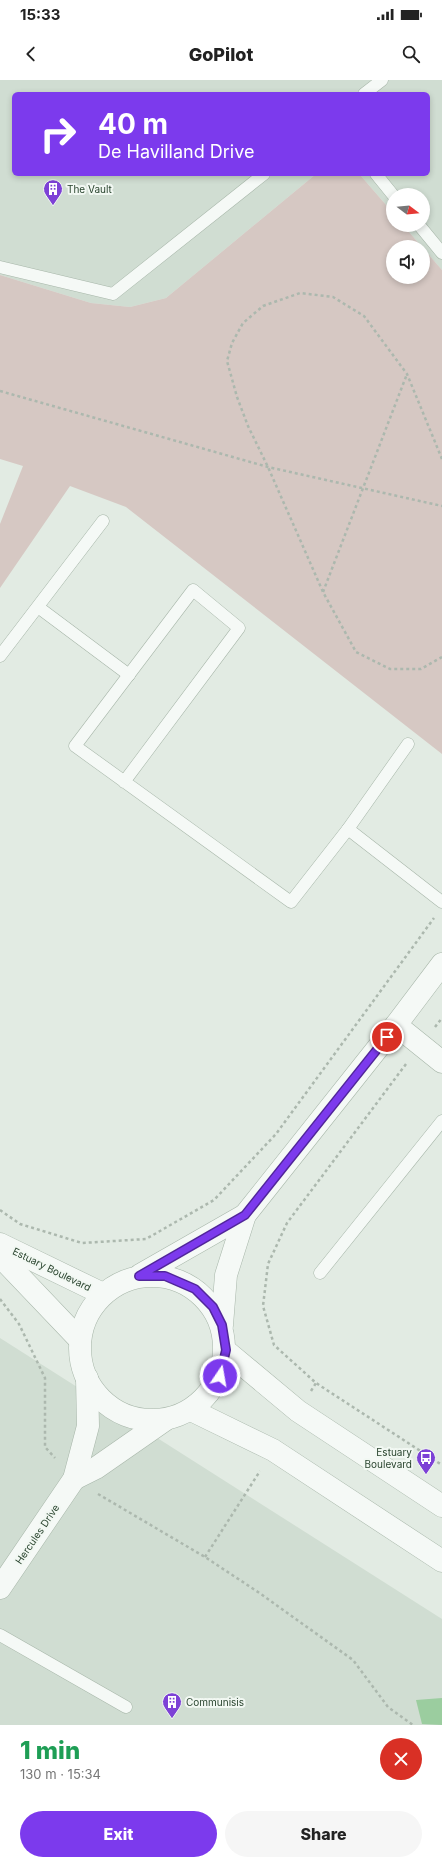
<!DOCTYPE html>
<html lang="en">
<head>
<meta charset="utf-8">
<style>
	:root { --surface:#fff; --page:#f6f6f6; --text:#222; --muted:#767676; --accent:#7c3aed }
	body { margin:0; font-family:Inter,sans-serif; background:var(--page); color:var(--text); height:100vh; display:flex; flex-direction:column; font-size:15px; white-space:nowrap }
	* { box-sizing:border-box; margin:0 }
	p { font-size:13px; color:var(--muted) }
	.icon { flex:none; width:22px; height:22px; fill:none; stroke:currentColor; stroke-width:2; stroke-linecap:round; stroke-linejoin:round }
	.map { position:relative; height:1645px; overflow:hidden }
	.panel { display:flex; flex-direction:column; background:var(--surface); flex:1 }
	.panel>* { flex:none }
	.top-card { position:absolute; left:12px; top:12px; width:418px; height:84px; border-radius:6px; box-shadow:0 2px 6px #0003; background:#7c3aed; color:#fff; overflow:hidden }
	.needle { width:26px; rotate:106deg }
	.controls { position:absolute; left:386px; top:108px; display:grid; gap:8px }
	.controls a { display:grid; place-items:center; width:44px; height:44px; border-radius:50%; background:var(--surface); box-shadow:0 2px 6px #0003; font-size:20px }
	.pin { position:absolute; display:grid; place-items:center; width:34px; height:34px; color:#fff; margin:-17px; border:2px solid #fff; border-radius:50%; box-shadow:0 1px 4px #0007 }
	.me { position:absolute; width:44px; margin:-22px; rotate:12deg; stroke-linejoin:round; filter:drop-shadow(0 0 3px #0008) }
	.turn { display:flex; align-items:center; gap:14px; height:84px; padding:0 20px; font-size:18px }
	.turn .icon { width:52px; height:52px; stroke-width:2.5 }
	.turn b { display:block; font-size:28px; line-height:34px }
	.round { display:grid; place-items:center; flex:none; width:42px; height:42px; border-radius:21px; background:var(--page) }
	.summary { display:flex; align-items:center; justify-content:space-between; height:68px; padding:0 20px }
	h1 { font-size:24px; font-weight:800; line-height:30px; color:#1e9e55 }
	.cta { display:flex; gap:8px; margin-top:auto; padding:8px 20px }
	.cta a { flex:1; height:46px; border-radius:24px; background:var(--accent); color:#fff; font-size:16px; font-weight:800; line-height:46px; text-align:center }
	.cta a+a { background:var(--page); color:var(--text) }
	.status { display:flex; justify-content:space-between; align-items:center; height:28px; padding:0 20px; background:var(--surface); direction:ltr }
	.status svg { height:11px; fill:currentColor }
	header { display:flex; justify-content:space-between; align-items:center; height:52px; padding:0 20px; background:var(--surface); font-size:18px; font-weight:800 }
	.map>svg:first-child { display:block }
	.built { fill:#d0ddd2 }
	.green { fill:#d6c8c3 }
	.water { fill:#9bcd9f }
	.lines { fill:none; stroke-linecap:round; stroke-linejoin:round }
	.lane-casing { stroke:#a7b6a9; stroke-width:13 }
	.street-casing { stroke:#a7b6a9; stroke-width:23 }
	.path { stroke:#acb8ae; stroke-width:2.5; stroke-dasharray:3 3; stroke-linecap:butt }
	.lane { stroke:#f5f9f6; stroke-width:12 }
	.street { stroke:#f5f9f6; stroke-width:22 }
	.route-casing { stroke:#51269a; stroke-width:10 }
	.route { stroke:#7c3aed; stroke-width:7 }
	.labels { text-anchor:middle; stroke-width:4; stroke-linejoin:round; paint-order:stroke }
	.poi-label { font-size:10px; fill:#29442e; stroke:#f2f8f3; text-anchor:start }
	.street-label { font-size:10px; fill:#29442e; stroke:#f2f8f3 }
</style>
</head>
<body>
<div class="status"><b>15:33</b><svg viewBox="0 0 49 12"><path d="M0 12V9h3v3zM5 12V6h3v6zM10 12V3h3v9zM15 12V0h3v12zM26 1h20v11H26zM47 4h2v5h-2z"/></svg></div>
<header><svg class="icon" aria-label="back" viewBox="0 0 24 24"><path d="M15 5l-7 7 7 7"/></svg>GoPilot<svg class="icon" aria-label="search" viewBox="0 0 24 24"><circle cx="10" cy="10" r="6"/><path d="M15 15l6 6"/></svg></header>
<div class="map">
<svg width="442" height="1645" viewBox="0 0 442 1645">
	<rect width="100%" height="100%" fill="#e2ebe3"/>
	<g class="built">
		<polygon points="0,0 442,0 442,190 403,145 423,145 423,115 393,115 393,133 361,96 356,94 428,94 428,14 14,14 14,94 316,94 166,218 130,227 91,223 0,195"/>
		<polygon points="0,1258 442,1539 442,1645 0,1645"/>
	</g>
	<polygon class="green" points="316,94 356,94 361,96 393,133 393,145 403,145 422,167 393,167 393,197 423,197 423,168 442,190 442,674 126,427 70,406 0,508 0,444 23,386 0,379 0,195 91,223 130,227 166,218"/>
	<polygon class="water" points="442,1618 442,1645 422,1644 416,1620"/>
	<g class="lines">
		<g class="lane-casing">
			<g id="lane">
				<polyline points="364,14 382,0"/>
				<polyline points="376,94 393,115"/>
				<polyline points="419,145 442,173"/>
				<polyline points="0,187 113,214 264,94"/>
				<polyline points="38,527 129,595"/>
				<polyline points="0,576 103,441"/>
				<polyline points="124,702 239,548 193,510 75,666 291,822 348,749 408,664"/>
				<polyline points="348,749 442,822"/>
				<polyline points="320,1193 442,1041"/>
				<polyline points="0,1555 126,1627"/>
			</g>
		</g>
		<g class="street-casing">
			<g id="street">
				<polyline points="396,945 442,982"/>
				<polyline points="0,1164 103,1214"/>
				<polyline points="0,1176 80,1260"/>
				<polyline points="140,1195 245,1135"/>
				<circle cx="152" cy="1268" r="72"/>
				<polyline points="222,1245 226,1195 245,1135 396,945 442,884"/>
				<polyline points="226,1271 298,1331 442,1426"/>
				<polyline points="191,1330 273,1370 442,1481"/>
				<polyline points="74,1399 96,1388 165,1340"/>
				<polyline points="0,1508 74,1399 88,1346 87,1298"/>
			</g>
		</g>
		<g class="path">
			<polyline points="0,311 268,387 442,426"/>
			<polyline points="442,379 407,294 364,236 333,217 300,213 263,226 243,243 232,263 227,281 237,317 248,346 268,387 323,512 356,572 390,589 421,589 442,577"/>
			<polyline points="323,512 407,294"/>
			<polyline points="435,947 442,938"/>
			<polyline points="406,984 287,1143 268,1184 263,1226 274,1265 316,1303 442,1385"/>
			<polyline points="0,1130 20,1144 82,1163 146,1159 214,1120 276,1054 434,838"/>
			<polyline points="0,1219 19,1244 45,1298 45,1367 55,1378"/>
			<polyline points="311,1311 316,1303"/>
			<polyline points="98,1414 205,1477 261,1514 353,1580 388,1627 413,1645"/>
			<polyline points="205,1477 260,1391"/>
		</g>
		<use href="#lane" class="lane"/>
		<use href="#street" class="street"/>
	</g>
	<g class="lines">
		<g class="route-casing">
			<polyline id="route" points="220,1296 226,1270 222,1245 213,1227 195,1209 165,1196 139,1196 245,1135 387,957"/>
		</g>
		<use href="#route" class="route"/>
	</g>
	<defs>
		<g id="building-pin" transform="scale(1)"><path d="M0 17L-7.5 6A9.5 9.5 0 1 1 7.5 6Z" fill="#7d41d6" stroke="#f2f8f3"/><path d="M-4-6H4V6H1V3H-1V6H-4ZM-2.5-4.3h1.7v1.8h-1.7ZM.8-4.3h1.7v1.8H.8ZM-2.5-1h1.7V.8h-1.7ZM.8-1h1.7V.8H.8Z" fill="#fff"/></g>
		<g id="bus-pin" transform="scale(1)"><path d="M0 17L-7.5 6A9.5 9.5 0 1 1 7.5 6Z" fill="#7d41d6" stroke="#f2f8f3"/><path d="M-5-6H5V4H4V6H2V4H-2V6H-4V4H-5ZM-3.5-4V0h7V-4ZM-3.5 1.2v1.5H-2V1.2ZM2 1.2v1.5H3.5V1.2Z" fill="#fff"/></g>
	</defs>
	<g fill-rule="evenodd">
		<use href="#building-pin" x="53" y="109"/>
		<use href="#bus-pin" x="426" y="1378"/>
		<use href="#building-pin" x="172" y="1622"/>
	</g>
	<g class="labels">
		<g class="poi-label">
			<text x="67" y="113">The Vault</text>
			<text x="412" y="1376" text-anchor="end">Estuary<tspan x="412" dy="12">Boulevard</tspan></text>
			<text x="186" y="1626">Communisis</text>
		</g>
		<g class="street-label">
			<text transform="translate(52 1189) rotate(26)" y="4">Estuary Boulevard</text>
			<text transform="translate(37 1454) rotate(-56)" y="4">Hercules Drive</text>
		</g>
	</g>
</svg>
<div class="controls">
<a><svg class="needle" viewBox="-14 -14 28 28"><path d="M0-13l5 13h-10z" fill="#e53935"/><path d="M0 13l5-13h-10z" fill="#767676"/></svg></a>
<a><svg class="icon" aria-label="sound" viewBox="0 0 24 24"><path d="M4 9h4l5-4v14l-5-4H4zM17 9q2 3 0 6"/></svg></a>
</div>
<div class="pin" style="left:387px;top:957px;background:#d93025"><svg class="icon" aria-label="arrive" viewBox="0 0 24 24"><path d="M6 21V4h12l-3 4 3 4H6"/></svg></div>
<svg class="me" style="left:220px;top:1296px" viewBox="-20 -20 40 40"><circle r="17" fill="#7c3aed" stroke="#fff" stroke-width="3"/><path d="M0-11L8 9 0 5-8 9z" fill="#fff"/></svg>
<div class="top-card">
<div class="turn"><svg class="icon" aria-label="right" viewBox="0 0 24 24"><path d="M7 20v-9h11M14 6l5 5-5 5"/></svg><div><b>40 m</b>De Havilland Drive</div></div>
</div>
</div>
<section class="panel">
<div class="summary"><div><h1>1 min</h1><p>130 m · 15:34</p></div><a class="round" style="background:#d93025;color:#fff"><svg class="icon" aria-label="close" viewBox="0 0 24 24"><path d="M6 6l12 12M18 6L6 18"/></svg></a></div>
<div class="cta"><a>Exit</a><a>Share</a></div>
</section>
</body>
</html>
